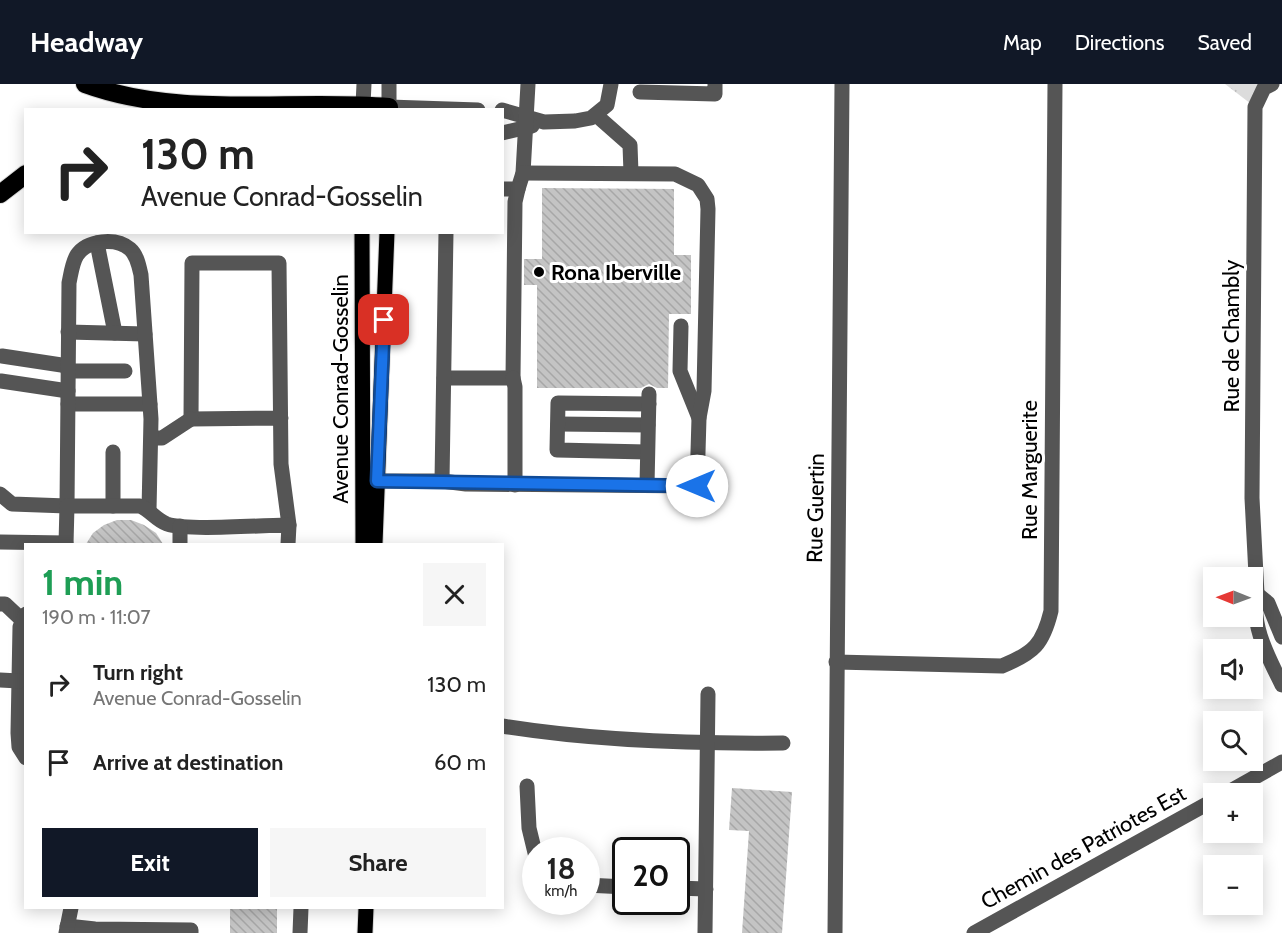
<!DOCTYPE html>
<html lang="en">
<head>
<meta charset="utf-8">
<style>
	:root { --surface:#fff; --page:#f6f6f6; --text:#222; --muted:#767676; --accent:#111827 }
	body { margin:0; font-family:Cabin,sans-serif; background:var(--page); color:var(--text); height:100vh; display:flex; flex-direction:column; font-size:22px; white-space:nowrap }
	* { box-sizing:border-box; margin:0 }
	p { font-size:20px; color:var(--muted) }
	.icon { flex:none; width:33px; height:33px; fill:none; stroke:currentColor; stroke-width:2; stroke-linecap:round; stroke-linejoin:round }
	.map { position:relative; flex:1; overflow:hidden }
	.panel { position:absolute; left:24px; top:459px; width:480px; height:366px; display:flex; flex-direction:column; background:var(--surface); border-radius:0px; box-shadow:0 3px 15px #0003 }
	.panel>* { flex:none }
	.top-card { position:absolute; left:24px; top:24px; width:480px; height:126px; border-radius:0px; box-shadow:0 3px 15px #0003; background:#fff; color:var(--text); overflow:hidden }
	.needle { width:39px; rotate:271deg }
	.controls { position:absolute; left:1203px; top:483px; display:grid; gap:12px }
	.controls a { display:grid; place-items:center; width:60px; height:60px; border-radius:0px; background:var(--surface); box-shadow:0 3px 15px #0003; font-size:30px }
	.speed { position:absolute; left:522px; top:753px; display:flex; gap:12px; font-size:30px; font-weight:700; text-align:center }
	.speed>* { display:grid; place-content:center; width:78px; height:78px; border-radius:50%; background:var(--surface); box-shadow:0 3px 15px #0003; line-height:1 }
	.speed small { font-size:15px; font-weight:400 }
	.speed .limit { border:3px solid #111; border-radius:9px; background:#fff; color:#111 }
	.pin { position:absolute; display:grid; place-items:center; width:51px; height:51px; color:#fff; margin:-26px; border-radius:12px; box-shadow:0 3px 9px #0006 }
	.me { position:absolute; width:66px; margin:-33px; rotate:270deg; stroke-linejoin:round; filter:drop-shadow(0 0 4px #0008) }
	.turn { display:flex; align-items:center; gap:21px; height:126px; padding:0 18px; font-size:27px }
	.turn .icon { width:78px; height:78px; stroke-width:2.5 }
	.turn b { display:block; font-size:42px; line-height:51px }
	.round { display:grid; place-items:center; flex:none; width:63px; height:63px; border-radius:0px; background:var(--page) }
	.headline { display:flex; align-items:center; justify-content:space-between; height:102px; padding:0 18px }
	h1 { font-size:36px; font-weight:700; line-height:45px; color:#1e9e55 }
	.button { display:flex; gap:12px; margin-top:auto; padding:12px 18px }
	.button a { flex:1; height:69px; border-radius:0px; background:var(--accent); color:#fff; font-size:24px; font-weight:700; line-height:69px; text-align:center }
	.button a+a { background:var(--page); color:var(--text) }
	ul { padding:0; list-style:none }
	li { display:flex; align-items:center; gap:18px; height:78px; padding:0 18px }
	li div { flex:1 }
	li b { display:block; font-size:22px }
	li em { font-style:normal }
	header { display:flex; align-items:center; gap:36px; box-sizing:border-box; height:84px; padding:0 30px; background:var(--accent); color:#fff }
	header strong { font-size:28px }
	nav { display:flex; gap:33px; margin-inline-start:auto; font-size:21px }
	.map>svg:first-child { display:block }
	.park { fill:url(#park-tufts) }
	.building { fill:url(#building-back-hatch) }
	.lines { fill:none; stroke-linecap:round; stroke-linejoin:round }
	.major-casing { stroke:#dbdbdb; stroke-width:17 }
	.highway-casing { stroke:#dbdbdb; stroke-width:20 }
	.minor { stroke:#555; stroke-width:15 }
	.major { stroke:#000; stroke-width:15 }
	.highway { stroke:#000; stroke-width:18 }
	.route-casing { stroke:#114b97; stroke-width:15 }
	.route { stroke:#1a73e8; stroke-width:10 }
	.poi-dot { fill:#000; stroke:#fff; stroke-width:2 }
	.labels { text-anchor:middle; stroke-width:6; stroke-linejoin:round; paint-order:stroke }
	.poi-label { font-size:22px; font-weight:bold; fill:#000; stroke:#fff; text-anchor:start }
	.street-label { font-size:22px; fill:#000; stroke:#fff }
</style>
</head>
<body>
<header>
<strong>Headway</strong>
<nav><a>Map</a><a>Directions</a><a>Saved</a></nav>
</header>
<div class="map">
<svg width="1282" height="849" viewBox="0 0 1282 849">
	<defs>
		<pattern id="park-tufts" width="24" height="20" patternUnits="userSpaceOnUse" patternTransform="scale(1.5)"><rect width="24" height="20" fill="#dcdcdc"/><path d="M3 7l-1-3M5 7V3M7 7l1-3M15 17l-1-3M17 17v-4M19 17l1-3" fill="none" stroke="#bbb"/></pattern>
		<pattern id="building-back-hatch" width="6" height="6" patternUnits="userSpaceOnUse" patternTransform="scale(1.5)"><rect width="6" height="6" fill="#c4c4c4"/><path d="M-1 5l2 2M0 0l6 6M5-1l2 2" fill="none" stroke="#a7a7a7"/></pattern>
	</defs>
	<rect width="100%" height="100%" fill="#fff"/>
	<polygon class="park" points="1225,0 1272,0 1255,23"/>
	<g class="building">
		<polygon points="542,104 674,105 674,171 691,171 691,230 669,230 668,304 657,304 649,300 641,304 537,304 537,201 524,201 524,175 542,175"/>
		<polygon points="117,436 131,436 144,441 156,449 163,460 86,460 93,449 104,441"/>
		<polygon points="732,704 792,708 782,849 742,849 749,747 729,746"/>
		<rect x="230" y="824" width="47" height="25"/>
	</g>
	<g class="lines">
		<g class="major-casing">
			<g id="major">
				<polyline points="362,148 363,460"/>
				<polyline points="375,460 387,148"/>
				<polyline points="365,849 366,824"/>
			</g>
		</g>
		<g class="highway-casing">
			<g id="highway">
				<path d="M85 0C181 35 288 15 389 23"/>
				<polyline points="0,110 26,90"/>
			</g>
		</g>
		<g class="minor">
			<polyline points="389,0 389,23 478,26"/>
			<path d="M1272 0 1264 4 1255 23 1252 414 1257 510C1250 541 1269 574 1282 601"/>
			<polyline points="640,8 715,10 715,0"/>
			<polyline points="363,21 364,0"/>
			<polyline points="502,26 544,38 575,37 591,34 607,21 611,0"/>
			<polyline points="596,31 630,61 631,89"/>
			<polyline points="502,49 532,42"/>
			<polyline points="502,105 518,105 523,89 528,0"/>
			<polyline points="97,159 115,249"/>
			<polyline points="681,242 680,287 699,334"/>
			<polyline points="68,248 145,250"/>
			<polyline points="2,272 68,282"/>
			<polyline points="68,287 125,287"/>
			<polyline points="444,294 513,294 515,118 518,105"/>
			<polyline points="513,294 515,303 515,401"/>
			<polyline points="1,297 68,307"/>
			<polyline points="68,320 150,320"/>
			<polyline points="281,334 191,335 192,179 279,179 281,380 289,441"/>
			<polyline points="558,340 648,341"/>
			<polyline points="152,354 162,354 191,335"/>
			<polyline points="647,368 557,366 558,319 649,320"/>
			<polyline points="377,397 442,397 446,148"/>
			<polyline points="442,397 466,400 697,402 699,334 704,307 708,125 707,115 698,101 675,90 523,89"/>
			<polyline points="647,401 649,310"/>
			<path d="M0 410 12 420 67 422 69 199C71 190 72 179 77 171 87 156 116 153 130 165 137 171 139 182 141 191L151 335 149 426"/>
			<polyline points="113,422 113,368"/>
			<polyline points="0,458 66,459"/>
			<path d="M66 460 67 422H140C150 426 156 436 167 440 188 447 262 441 289 441L288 460"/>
			<polyline points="180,460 180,442"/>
			<polyline points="1257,510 1268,519 1282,553"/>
			<polyline points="0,520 5,520 21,535"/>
			<polyline points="26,530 20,543 18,649 19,663 26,674"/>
			<path d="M836 578 1002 582C1034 569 1043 560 1051 527L1055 0"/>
			<polyline points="0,596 19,597"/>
			<path d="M502 642C595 657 690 660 783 659"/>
			<polyline points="527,702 529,744 536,773"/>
			<polyline points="1225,710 1282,678"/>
			<polyline points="586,801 626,803"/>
			<polyline points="676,804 706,805"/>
			<polyline points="67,842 95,845 191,846 191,849"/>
			<polyline points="66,849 71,824"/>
			<polyline points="300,849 301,824"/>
			<polyline points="705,849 708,610"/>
			<polyline points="835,849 842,0"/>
			<polyline points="974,849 1214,716"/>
		</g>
		<use href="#major" class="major"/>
		<use href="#highway" class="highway"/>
	</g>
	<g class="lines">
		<g class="route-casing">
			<polyline id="route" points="384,236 377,397 697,402"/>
		</g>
		<use href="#route" class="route"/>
	</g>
	<circle class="poi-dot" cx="539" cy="188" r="6"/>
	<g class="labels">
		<g class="poi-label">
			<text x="551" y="196">Rona Iberville</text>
		</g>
		<g class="street-label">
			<text transform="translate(1231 252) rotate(-90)" y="8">Rue de Chambly</text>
			<text transform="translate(340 305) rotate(-90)" y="8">Avenue Conrad-Gosselin</text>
			<text transform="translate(1029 386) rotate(-90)" y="8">Rue Marguerite</text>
			<text transform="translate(815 424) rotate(-89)" y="8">Rue Guertin</text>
			<text transform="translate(1083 763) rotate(-29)" y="8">Chemin des Patriotes Est</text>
		</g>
	</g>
</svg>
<div class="controls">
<a><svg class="needle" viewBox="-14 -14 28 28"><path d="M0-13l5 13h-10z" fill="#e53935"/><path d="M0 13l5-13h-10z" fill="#767676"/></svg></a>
<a><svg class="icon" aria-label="sound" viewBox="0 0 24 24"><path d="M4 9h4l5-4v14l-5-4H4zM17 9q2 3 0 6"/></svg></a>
<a><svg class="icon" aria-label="search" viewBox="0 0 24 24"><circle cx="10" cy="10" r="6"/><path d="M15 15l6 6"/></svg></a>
<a>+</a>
<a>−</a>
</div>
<div class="speed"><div>18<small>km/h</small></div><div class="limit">20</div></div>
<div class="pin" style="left:384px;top:236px;background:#d93025"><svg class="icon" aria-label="arrive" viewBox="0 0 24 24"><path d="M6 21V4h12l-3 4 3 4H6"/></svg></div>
<svg class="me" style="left:697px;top:402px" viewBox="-20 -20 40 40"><circle r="19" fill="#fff"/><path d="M0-13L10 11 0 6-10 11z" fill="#1a73e8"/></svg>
<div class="top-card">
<div class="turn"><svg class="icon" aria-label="right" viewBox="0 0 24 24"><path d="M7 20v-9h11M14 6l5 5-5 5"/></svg><div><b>130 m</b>Avenue Conrad-Gosselin</div></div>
</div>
<section class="panel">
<div class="headline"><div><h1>1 min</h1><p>190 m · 11:07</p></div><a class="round"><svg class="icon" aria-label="close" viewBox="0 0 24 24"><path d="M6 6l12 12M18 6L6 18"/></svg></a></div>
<ul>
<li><svg class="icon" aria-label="right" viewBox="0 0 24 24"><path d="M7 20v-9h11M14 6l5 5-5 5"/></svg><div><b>Turn right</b><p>Avenue Conrad-Gosselin</p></div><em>130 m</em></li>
<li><svg class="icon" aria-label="arrive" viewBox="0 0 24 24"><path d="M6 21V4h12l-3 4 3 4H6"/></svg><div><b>Arrive at destination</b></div><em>60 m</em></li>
</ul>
<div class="button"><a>Exit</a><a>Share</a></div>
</section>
</div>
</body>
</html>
